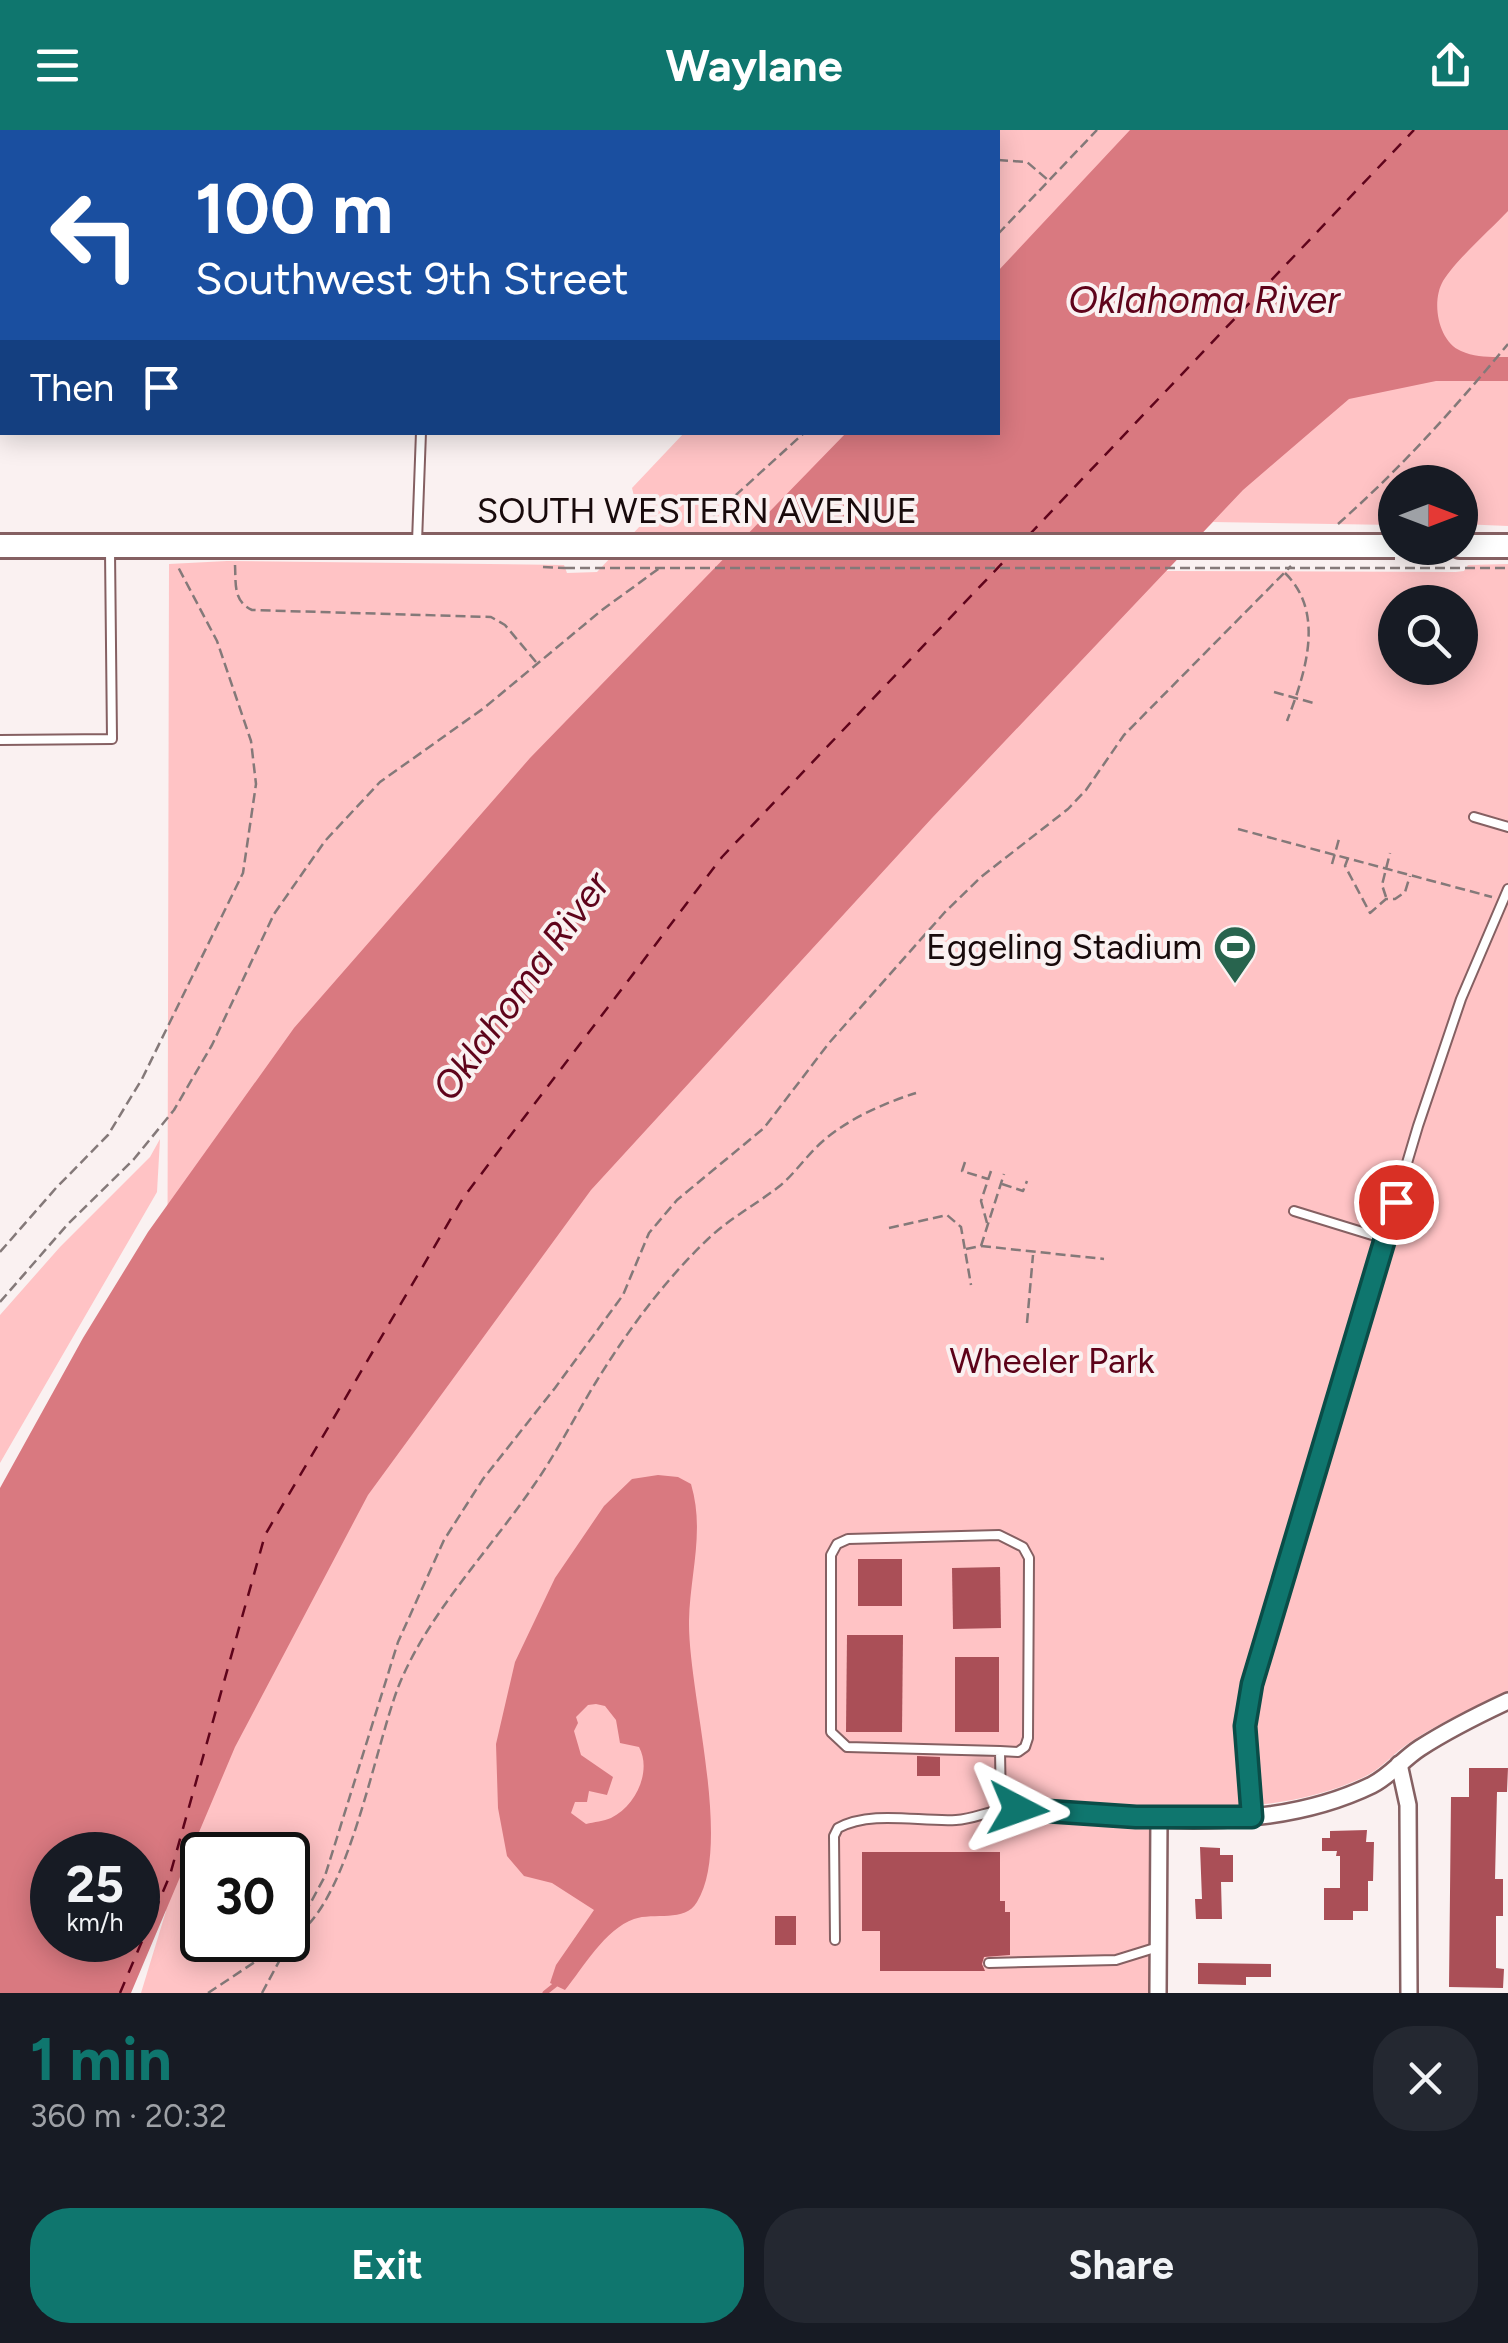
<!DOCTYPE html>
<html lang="en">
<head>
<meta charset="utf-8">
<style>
	:root { --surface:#171b24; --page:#242831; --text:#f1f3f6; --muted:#9ea1a6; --accent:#0f766e }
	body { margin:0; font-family:Figtree,sans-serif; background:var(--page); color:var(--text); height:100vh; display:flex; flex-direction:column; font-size:38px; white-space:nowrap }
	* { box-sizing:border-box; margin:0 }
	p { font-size:32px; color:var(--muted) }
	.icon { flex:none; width:55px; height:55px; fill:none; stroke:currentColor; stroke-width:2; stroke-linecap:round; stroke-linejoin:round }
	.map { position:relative; height:1863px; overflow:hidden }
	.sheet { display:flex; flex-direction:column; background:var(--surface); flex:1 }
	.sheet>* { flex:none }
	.guide { position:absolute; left:0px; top:0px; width:1000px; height:305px; box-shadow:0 5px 25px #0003; background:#1a4fa0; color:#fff; overflow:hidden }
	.needle { width:65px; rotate:90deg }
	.buttons { position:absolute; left:1378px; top:335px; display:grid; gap:20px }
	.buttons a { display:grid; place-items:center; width:100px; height:100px; border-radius:50%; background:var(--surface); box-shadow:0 5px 25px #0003; font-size:50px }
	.speed { position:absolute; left:30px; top:1702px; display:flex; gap:20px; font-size:50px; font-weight:700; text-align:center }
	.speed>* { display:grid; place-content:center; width:130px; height:130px; border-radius:50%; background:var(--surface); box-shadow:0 5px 25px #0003; line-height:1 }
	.speed small { font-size:25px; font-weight:400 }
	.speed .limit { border:5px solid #111; border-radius:15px; background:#fff; color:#111 }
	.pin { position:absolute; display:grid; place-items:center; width:85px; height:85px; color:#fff; margin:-42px; border:5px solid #fff; border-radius:50%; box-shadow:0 2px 10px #0007 }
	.me { position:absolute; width:110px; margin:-55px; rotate:94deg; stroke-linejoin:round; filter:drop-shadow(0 0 8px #0008) }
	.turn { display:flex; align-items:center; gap:35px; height:210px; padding:0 30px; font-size:45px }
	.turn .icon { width:130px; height:130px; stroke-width:2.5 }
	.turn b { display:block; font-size:70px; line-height:85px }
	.then { display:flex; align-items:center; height:95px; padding:0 30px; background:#0003; gap:20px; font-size:38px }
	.round { display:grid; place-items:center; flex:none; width:105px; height:105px; border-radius:40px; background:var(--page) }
	.headline { display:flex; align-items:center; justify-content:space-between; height:170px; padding:0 30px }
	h1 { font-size:60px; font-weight:700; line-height:75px; color:var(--accent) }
	.action { display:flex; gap:20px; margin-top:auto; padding:20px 30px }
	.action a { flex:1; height:115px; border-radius:40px; background:var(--accent); color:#fff; font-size:40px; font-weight:700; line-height:115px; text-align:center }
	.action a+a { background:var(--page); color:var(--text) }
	header { display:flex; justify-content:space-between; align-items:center; height:130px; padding:0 30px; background:var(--accent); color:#fff; font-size:45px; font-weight:700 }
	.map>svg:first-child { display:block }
	.green { fill:#ffc3c5; fill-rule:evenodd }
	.water { fill:#d97980; fill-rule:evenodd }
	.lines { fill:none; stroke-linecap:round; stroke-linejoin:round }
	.stream { stroke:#d97980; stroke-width:5 }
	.ferry { stroke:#5f041b; stroke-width:2.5; stroke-dasharray:12 10; stroke-linecap:butt }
	.taxiway { stroke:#bcb1b2; stroke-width:45 }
	.building { fill:#aa4f57 }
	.lane-casing { stroke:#856062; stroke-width:12 }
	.street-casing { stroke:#856062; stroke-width:20 }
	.secondary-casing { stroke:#856062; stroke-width:28 }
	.path { stroke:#847979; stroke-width:2.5; stroke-dasharray:10 5; stroke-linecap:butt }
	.lane { stroke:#fff; stroke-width:8 }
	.street { stroke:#fff; stroke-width:15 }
	.secondary { stroke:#fff; stroke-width:22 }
	.secondary-bridge-casing { stroke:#856062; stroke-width:28; stroke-linecap:butt }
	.path-bridge { stroke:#847979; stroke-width:2.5; stroke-dasharray:10 5; stroke-linecap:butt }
	.secondary-bridge { stroke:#fff; stroke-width:22 }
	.route-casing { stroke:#0a4d48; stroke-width:25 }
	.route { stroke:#0f766e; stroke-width:18 }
	.labels { text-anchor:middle; stroke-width:8; stroke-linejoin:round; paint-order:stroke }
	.street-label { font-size:35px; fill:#180a0b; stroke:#faf1f1 }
	.poi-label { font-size:35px; fill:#180a0b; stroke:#faf1f1; text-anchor:end }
	.park-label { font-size:35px; fill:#5d0219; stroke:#faf1f1 }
	.water-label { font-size:38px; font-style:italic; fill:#5f041b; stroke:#faf1f1 }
</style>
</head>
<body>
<header><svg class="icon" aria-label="menu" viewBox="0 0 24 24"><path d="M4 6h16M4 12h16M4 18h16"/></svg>Waylane<svg class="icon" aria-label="share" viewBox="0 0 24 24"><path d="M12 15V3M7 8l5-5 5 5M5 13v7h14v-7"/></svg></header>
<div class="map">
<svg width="1508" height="1863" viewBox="0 0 1508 1863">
	<rect width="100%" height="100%" fill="#faf1f1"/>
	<g class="green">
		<polygon points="17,0 405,0 22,2"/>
		<path d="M971 0H1508V396L1460 394V352H1395V395L1213 392 1166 441 1456 442 1464 441 1468 435 1508 434V1561C1476 1577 1442 1591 1412 1611 1394 1622 1381 1640 1362 1648 1294 1679 1222 1679 1149 1677V1863H141L166 1781 169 434 227 431 564 435 567 443 597 442 641 395 632 358 684 303 998 302V2H968ZM1395 472H1460V538H1395ZM202 1725H288V1810H202Z"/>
		<polygon points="160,1009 157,1062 0,1333 0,1185 60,1117 150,1027"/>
	</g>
	<g class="water">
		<path d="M1130 0H1508V81C1490 100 1456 130 1443 151 1431 172 1438 211 1461 221 1476 228 1492 227 1508 227V251H1436L1349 269 1243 360 932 688 591 1060 368 1365 235 1617 131 1863H0V1358L83 1208 148 1102 294 898 530 628 846 303 998 302V141ZM52 1725H138V1810H52Z"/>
		<path d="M658 1345 678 1347 691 1354C705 1401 690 1444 689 1491 688 1562 733 1714 697 1772 685 1793 654 1782 634 1789 605 1799 583 1838 565 1860L550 1853 556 1835 594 1780 552 1753 524 1746 507 1726 498 1678 496 1614 515 1532 555 1448 604 1376 632 1349ZM596 1574 605 1576 616 1590 620 1613 639 1617C652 1641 636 1676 611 1688 604 1691 594 1692 586 1694L571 1683 575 1672H587L589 1661 607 1665 613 1647 581 1625 574 1601 578 1593 576 1587 588 1575Z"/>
	</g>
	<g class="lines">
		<polyline class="stream" points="545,1863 555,1855"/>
		<g class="ferry">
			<polyline points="1029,405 1414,0"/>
			<polyline points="120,1863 170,1745 265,1405 463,1068 722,727 1010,425"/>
		</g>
		<g class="taxiway">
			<polyline points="424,2 427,0"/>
			<polyline points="0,15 2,17"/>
		</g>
	</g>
	<g class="building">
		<rect x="858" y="1429" width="44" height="47"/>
		<polygon points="1000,1437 1001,1498 953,1499 952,1438"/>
		<polygon points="847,1505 903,1505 902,1602 846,1602"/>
		<rect x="955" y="1527" width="44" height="75"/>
		<polygon points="917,1626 940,1627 940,1646 917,1646"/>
		<polygon points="1469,1638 1508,1638 1507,1662 1497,1662 1496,1704 1495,1749 1503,1749 1503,1786 1496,1786 1496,1838 1504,1839 1503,1858 1449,1857 1451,1667 1469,1667"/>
		<polygon points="1367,1700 1366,1712 1374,1712 1373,1751 1368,1751 1368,1781 1353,1781 1353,1790 1324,1790 1324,1758 1340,1758 1340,1726 1336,1726 1337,1721 1322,1721 1322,1708 1330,1708 1330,1701"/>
		<polygon points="1200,1717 1220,1718 1220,1725 1233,1725 1233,1752 1221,1752 1222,1789 1196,1789 1195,1769 1202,1769"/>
		<polygon points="862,1722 1000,1722 1000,1771 1005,1771 1005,1782 1010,1782 1010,1825 984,1827 982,1834 985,1841 880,1841 880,1801 862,1801"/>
		<rect x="775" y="1786" width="21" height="29"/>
		<polygon points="1198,1833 1271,1834 1271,1847 1246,1847 1246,1855 1198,1854"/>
	</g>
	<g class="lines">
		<g class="lane-casing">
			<g id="lane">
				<polyline points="539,0 542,2"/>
				<polyline points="417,412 421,302"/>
				<polyline points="0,610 112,609 110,421"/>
				<polyline points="1474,687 1508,697"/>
				<polyline points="1294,1081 1385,1109"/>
				<polyline points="1000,1621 847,1617 831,1602 831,1425 837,1414 848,1409 999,1405 1023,1417 1029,1428 1028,1608 1025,1617 1018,1622 1000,1621 1001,1678"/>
				<polyline points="1253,1687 1245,1596 1252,1554 1418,996 1461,869 1508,759"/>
				<path d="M835 1810 834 1706 838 1698C872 1680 918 1692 956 1690 978 1689 994 1677 1018 1679"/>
				<polyline points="989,1833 1116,1830 1158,1817"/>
			</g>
		</g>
		<g class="street-casing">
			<g id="street">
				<polyline points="1399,1634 1408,1675 1409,1863"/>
				<path d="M1018 1679C1134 1687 1263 1708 1372 1655 1390 1646 1403 1629 1420 1618 1448 1600 1478 1585 1508 1571"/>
				<polyline points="1158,1863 1159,1687"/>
			</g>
		</g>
		<g class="secondary-casing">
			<g id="secondary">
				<polyline points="0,416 584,416"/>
				<polyline points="1460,416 1508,416"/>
			</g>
		</g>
		<g class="path">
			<polyline points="998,30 1027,32 1048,50"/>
			<polyline points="998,104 1097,0"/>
			<path d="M1338 394C1400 339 1455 278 1508 214"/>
			<polyline points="702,396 805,302"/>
			<path d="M235 435C236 454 233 471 252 480L491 487 505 495 536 532"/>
			<polyline points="543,437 565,438"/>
			<polyline points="1435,438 1508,438"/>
			<path d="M1285 443C1326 483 1305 544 1287 591"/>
			<polyline points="1274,562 1317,574"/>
			<polyline points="1238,699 1492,767"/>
			<polyline points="1348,728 1345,736 1370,783 1386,769 1395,769 1405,762 1410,746"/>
			<polyline points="1332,734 1339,709"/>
			<polyline points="1386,767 1382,755 1390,723"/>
			<polyline points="965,1032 962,1041 988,1049"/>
			<polyline points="1002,1054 1023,1061 1027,1051"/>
			<polyline points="987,1093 981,1071 991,1041"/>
			<polyline points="889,1098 947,1085 961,1097 971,1155"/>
			<polyline points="981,1116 1104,1129"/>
			<polyline points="966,1119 981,1116 1004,1044"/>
			<polyline points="0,1122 56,1058 108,1005 142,949 243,743 256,654 251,611 217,511 177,435"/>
			<polyline points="0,1172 67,1095 134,1029 174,980 212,915 274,784 325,711 380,652 484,578 602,480 661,437"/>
			<polyline points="1027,1193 1033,1125"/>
			<path d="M297 1804C349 1770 375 1616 399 1555 429 1482 490 1420 534 1355 557 1322 575 1286 596 1252 628 1200 664 1151 708 1109 730 1088 757 1074 781 1055 796 1042 807 1025 823 1011 848 989 884 973 916 963"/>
			<polyline points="208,1863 291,1808"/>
			<polyline points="262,1863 325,1746 398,1512 444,1410 483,1349 555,1258 623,1165 649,1103 677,1070 764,998 829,913 945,782 981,747 1068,679 1086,660 1124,605 1291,436"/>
		</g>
		<use href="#lane" class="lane"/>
		<use href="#street" class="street"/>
		<use href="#secondary" class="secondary"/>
		<g class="secondary-bridge-casing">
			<polyline id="secondary-bridge" points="584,416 1395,416"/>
		</g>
		<polyline class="path-bridge" points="565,438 1435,438"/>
		<use href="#secondary-bridge" class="secondary-bridge"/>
	</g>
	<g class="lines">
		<g class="route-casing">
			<polyline id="route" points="1018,1679 1136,1687 1252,1687 1245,1596 1252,1554 1396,1072"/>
		</g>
		<use href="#route" class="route"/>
	</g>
	<defs>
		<g id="stadium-pin" transform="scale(2.25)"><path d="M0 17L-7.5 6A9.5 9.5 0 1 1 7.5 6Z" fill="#28644e" stroke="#faf1f1"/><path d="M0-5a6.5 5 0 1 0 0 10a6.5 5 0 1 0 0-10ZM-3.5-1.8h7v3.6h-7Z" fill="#fff"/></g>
	</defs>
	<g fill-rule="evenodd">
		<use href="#stadium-pin" x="1235" y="817"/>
	</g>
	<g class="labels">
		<g class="street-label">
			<text x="697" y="393">SOUTH WESTERN AVENUE</text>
		</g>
		<g class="poi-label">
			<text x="1202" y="829">Eggeling Stadium</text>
		</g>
		<g class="park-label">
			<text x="1052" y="1243">Wheeler Park</text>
		</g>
		<g class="water-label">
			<text x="1204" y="183">Oklahoma River</text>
			<text transform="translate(521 856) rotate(-54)" y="13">Oklahoma River</text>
		</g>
	</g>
</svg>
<div class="buttons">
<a><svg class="needle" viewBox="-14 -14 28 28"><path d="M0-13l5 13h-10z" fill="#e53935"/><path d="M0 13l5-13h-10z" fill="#9ea1a6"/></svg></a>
<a><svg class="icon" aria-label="search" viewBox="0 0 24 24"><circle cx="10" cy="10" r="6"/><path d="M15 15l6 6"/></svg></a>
</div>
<div class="speed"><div>25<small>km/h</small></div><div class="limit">30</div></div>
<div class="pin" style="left:1396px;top:1072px;background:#d93025"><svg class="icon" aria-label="arrive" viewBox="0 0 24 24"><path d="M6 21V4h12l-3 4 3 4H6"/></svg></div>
<svg class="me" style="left:1018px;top:1679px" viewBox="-20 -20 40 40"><path d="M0-17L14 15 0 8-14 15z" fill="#0f766e" stroke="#fff" stroke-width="4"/></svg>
<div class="guide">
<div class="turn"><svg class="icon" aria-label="left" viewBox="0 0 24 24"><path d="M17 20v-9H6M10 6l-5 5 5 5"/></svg><div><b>100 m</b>Southwest 9th Street</div></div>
<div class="then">Then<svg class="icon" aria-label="arrive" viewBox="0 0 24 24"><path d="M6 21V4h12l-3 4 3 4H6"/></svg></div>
</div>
</div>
<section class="sheet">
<div class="headline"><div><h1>1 min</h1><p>360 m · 20:32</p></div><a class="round"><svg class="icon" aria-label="close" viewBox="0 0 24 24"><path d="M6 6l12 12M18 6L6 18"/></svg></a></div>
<div class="action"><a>Exit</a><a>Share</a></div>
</section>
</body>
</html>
